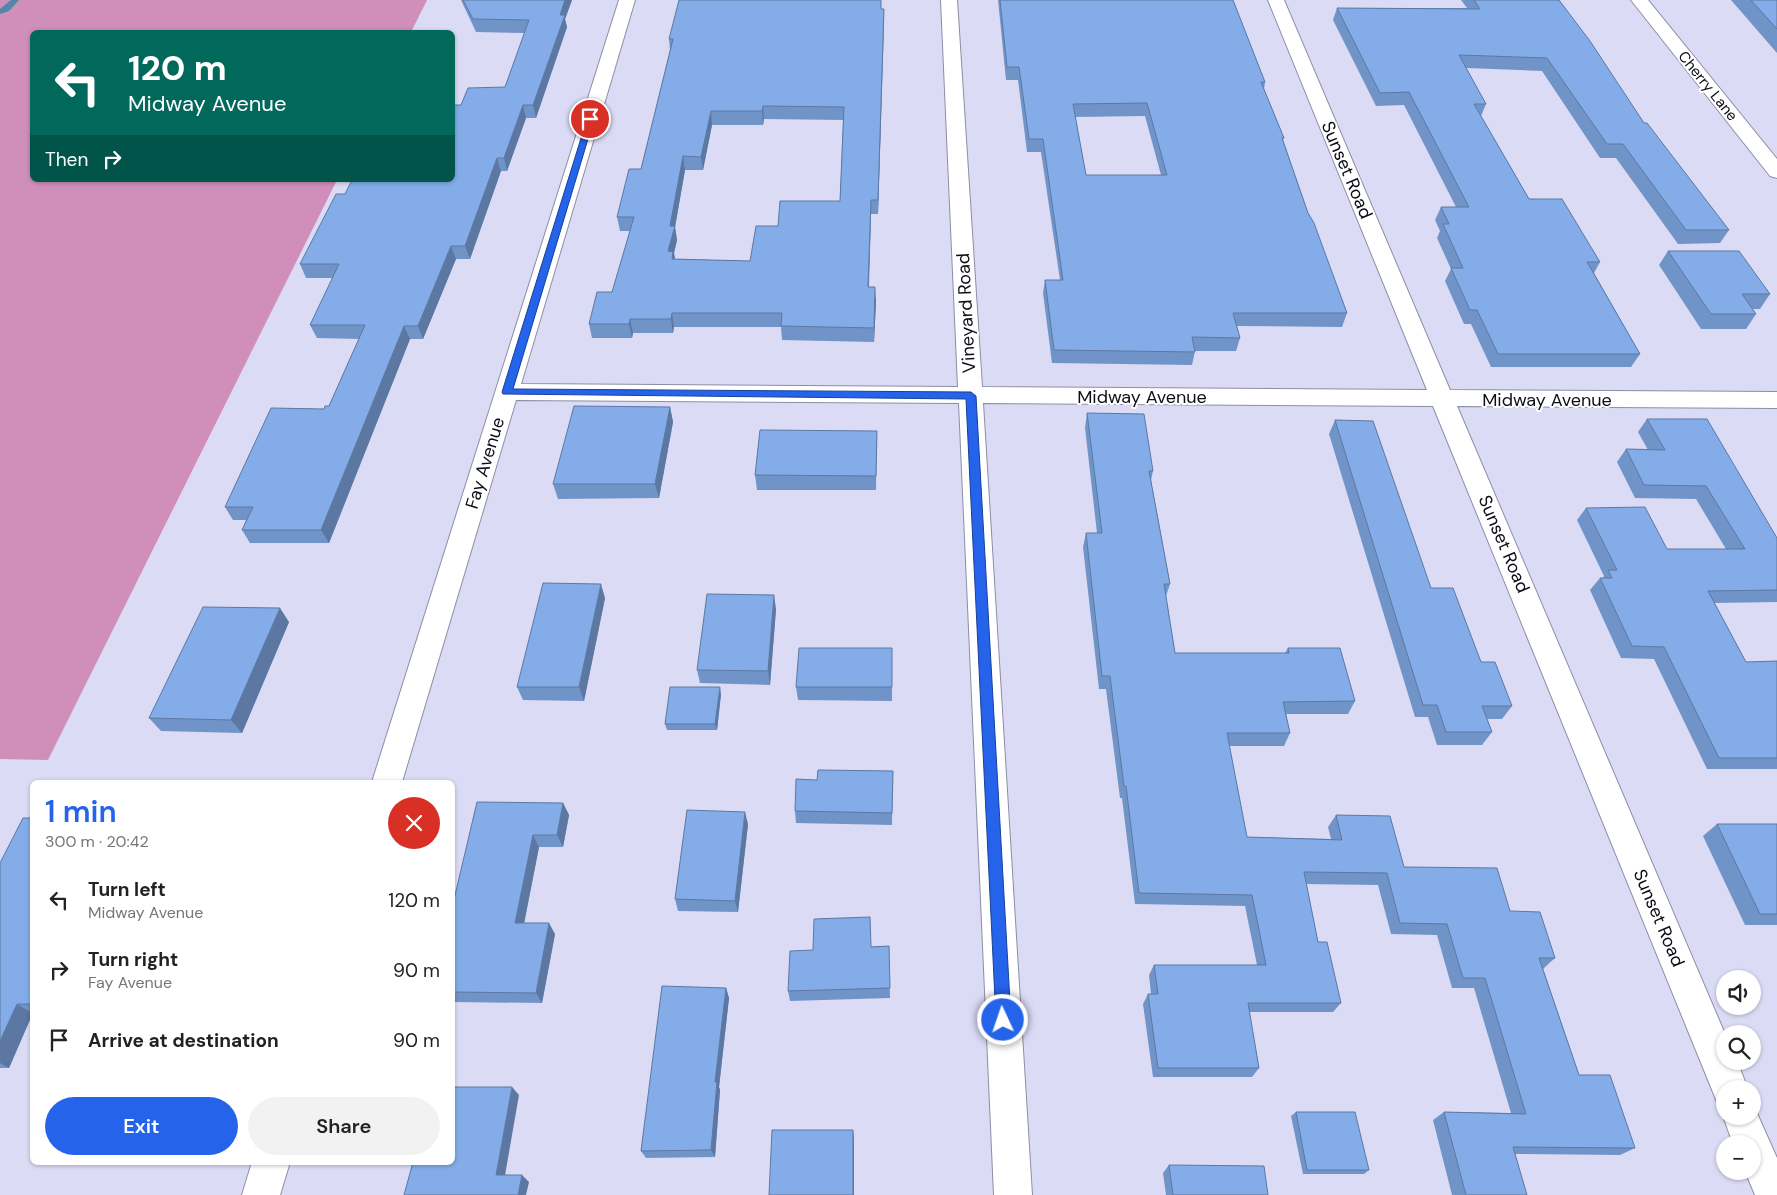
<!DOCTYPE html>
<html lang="en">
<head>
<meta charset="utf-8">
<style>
	:root { --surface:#fff; --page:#f2f2f2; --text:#222; --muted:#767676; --accent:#2563eb }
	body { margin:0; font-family:"DM Sans",sans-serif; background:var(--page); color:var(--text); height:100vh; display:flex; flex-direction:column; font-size:19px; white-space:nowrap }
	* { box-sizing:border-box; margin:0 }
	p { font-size:16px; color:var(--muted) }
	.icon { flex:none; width:28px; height:28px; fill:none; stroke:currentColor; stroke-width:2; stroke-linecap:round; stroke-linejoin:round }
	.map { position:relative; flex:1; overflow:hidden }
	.panel { position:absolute; left:30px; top:780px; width:425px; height:385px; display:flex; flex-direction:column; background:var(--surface); border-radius:8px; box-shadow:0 1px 4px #0004 }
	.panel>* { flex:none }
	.top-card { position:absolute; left:30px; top:30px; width:425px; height:152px; border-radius:8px; box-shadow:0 1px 4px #0004; background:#00695c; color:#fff; overflow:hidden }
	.controls { position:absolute; left:1716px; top:970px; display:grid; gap:10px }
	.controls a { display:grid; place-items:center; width:45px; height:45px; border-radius:50%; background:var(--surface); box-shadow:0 1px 4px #0004; font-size:25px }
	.pin { position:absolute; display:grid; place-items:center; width:42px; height:42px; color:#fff; margin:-21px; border:2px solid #fff; border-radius:50%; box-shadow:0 1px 5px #0007 }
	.me { position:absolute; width:55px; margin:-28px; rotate:357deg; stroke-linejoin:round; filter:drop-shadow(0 0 4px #0008) }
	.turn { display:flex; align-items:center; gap:18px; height:105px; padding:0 15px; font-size:22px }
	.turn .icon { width:65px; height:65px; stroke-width:2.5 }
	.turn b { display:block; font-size:35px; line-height:42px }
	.then { display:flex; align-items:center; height:48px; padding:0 15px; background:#0003; gap:10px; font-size:19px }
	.round { display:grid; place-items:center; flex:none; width:52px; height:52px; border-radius:26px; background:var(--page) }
	.headline { display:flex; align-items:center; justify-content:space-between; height:85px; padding:0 15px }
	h1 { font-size:30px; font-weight:600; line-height:38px; color:var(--accent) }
	.primary-button { display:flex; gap:10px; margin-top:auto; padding:10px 15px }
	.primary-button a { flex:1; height:58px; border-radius:30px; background:var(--accent); color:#fff; font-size:20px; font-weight:600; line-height:58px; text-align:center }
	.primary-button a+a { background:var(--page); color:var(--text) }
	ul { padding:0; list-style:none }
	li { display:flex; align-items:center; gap:15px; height:70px; padding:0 15px }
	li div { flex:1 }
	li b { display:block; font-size:19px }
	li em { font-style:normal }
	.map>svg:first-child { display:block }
	.forest { fill:#d08eba }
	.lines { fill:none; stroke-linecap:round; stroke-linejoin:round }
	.stream { fill:#5089a7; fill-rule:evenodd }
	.minor-casing { stroke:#8d8da5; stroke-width:2 }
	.minor { fill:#fff; fill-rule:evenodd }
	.wall { fill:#7194c8; fill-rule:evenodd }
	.shaded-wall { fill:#5c78a2 }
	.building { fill:#83ace8; stroke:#5c78a2; fill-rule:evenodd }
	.route { fill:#2563eb; stroke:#184099 }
	.labels { text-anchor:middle; stroke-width:4; stroke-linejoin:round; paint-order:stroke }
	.far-street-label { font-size:15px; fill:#0d0d16; stroke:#fff }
	.street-label { font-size:18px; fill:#0d0d16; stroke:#fff }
</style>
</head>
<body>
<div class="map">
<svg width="1777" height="1195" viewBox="0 0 1777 1195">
	<rect width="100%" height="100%" fill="#dbdbf6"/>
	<polygon class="forest" points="0,0 427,0 411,32 32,32 32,180 337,180 48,760 0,759"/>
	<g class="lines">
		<polygon class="stream" points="11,0 19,0 9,11 0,14 0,9"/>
		<g class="minor-casing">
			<g id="minor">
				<polygon points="619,0 635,0 521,384 958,387 941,0 957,0 982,387 1427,390 1268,0 1284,0 1450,390 1777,392 1777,408 1457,406 1725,1034 1725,1061 1737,1061 1748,1089 1725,1089 1725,1105 1717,1102 1433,406 983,403 1032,1195 994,1195 959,403 516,400 402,782 372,782"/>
				<polygon points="1631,0 1648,0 1777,159 1777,178 1770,176"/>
				<polygon points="1752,1102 1777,1158 1777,1195 1755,1195 1745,1171 1752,1171 1752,1144 1733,1144 1723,1116 1725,1110 1725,1116 1752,1116"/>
				<polygon points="252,1162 290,1162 280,1195 242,1195"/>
			</g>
		</g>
		<use href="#minor" class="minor"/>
	</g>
	<g class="wall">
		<polygon points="461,0 572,0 565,19 567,27 536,118 526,118 507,171 501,171 470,259 456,259 423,339 410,339 329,543 250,543 242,530 246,520 233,520 225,507 324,409 329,406 359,339 317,338 310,325 333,278 306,278 300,264 345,194 505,87 525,33 476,32"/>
		<path d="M998 0H1233L1265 82 1264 89 1284 138 1283 140 1308 213 1347 313 1342 327 1237 326 1240 338 1236 351H1195L1192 365 1052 363 1043 293 1045 280H1060L1041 152H1027L1018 80H1006ZM1145 116 1161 175H1086L1075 117Z"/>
		<polygon points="1461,0 1559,0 1644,123 1729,230 1720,243 1678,244 1616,158 1600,158 1542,71 1466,68 1486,104 1481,116 1529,199 1600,262 1594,273 1640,354 1631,367 1491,367 1471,324 1464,324 1445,281 1451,269 1437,238 1440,231 1435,220 1441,207 1456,207 1404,105 1376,106 1333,20 1337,8 1467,8"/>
		<polygon points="1731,0 1777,0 1777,53"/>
		<path d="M884 9 878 214H871L869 287 876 301 874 342 782 340 781 327H674L673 333H633L632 338H592L589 324 612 292 630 231H620L617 217 641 169 670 51 669 39ZM764 119 843 120 840 201 778 226 750 261 675 259 674 253 677 240 675 227 685 170H703L712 125H763Z"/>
		<polygon points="1668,251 1770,294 1760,309 1752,309 1756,314 1746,329 1701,329 1659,265"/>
		<polygon points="670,407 673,422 659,498 558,499 553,484"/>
		<polygon points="1087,413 1153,471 1151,480 1170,584 1166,596 1175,653 1285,653 1288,648 1355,701 1348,714 1286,714 1290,733 1284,746 1229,746 1247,837 1331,839 1328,827 1336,815 1404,867 1510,911 1555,958 1543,969 1579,1075 1635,1148 1620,1155 1515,1154 1527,1195 1452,1195 1433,1120 1444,1112 1511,1113 1474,988 1452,988 1437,935 1391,934 1378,885 1306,884 1318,942 1341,1003 1333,1012 1249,1012 1259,1068 1252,1077 1153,1077 1143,1004 1148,994 1151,994 1149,975 1154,965 1257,965 1245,906 1135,904 1122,798 1120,798 1106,689 1099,689 1083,547 1086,533 1097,533 1085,428"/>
		<polygon points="1647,419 1777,538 1777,602 1714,603 1746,662 1777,661 1777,769 1707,769 1654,659 1621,658 1590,590 1600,578 1603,578 1604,576 1577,520 1586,508 1667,549 1726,549 1696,499 1635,498 1617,462 1626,449 1648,450 1638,432"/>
		<polygon points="1335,420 1431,588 1512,706 1502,719 1487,719 1492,732 1482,745 1437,745 1428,717 1415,717 1329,434"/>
		<polygon points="877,431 876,490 757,490 755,475"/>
		<polygon points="605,598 584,701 523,700 517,687"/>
		<polygon points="776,609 770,685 700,683 697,670"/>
		<polygon points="289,622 242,733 161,731 149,718"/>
		<polygon points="892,648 892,701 798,700 796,687"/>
		<polygon points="721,694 717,730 667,730 665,724"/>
		<polygon points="893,771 892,825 796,823 795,811"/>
		<polygon points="563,803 569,815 563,847 539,847 524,923 555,934 542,1003 452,1002 452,908"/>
		<polygon points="32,818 32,1015 9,1068 0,1068 0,863"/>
		<polygon points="748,824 738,912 678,911 675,899"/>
		<polygon points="1717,824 1777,824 1777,925 1745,925 1703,836"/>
		<polygon points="889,946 890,998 790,1001 788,991 813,950"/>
		<polygon points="726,988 729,998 719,1087 720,1090 715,1157 646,1158 641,1151"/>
		<polygon points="1296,1112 1369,1170 1364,1174 1303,1174 1291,1116"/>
		<polygon points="1169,1165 1268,1195 1166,1195 1163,1173"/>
	</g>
	<g class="shaded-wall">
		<polygon points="565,0 572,0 565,19 567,27 536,118 533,105"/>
		<polygon points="884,9 884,22 878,214 878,200"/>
		<polygon points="523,105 526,118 507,171 504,158"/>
		<polygon points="763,106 764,119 763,125 762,111"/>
		<polygon points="711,111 712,125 703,170 701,157"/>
		<polygon points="683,156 685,170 675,227 677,240 674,253 676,266 672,260 668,251 670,226"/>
		<polygon points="497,158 501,171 470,259 465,246"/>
		<polygon points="871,200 871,214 868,301 868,287"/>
		<polygon points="451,246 456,259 423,339 418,326"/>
		<polygon points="875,287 876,301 874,342 874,328"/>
		<polygon points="672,313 674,327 673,333 671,319"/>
		<polygon points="630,319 633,333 632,338 629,324"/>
		<polygon points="404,326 410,339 329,543 321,530"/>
		<polygon points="670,407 673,422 659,498 655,484"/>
		<polygon points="601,584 605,598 584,701 579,687"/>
		<polygon points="774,595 776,609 770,685 768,671"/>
		<polygon points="280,608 289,622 242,733 231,720"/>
		<polygon points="720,687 721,694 717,730 715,724"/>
		<polygon points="563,803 569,815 563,847 557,835"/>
		<polygon points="745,812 748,824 738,912 735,901"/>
		<polygon points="533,835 539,847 522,934 515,923"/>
		<polygon points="549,923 555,934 542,1003 536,993"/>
		<polygon points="726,988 729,998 719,1087 720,1090 715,1157 711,1150 715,1082"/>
		<polygon points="17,1004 32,1013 32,1015 9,1068 0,1063 0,1041"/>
		<polygon points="512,1087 519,1095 504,1181 496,1175"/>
		<polygon points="853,1130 854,1138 854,1195 853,1195"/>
		<polygon points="522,1175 529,1182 526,1195 518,1195"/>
	</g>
	<g class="building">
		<polygon points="463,0 565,0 560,15 565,15 533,105 523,105 504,158 497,158 465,246 451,246 418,326 404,326 321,530 242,530 253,507 225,507 271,408 324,409 325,406 329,406 365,325 310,325 339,264 300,264 336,194 345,194 352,180 452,180 452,105 461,105 468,88 505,87 529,20 473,19"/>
		<path d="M679 0H881V9H884L878 200H871L868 287H875L874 328 781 326 782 313H672L671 319H630L629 324H589L597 292H612L634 217H617L629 169H641L673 39H669ZM763 106 844 107 840 201H780L778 226H756L750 261 672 259 673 252 668 251 675 226H670L683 156 701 157 711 111H762Z"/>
		<path d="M1000 0H1233L1265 82H1261L1284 138H1282L1308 213 1314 223 1347 313H1233L1240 338 1192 337 1195 352 1054 350 1045 280H1063L1043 139H1029L1019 67H1007ZM1147 103 1167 175H1086L1073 104Z"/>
		<polygon points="1474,0 1559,0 1590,41 1644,123 1647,123 1729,230 1686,230 1623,144 1607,144 1547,58 1459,55 1486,104 1474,104 1529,199 1562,199 1600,262 1587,262 1640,354 1498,354 1477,310 1470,310 1451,268 1463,268 1443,224 1449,224 1441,207 1469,207 1409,92 1380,93 1337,8 1480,9"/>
		<polygon points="1751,0 1777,0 1777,29"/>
		<polygon points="1668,251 1739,251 1770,294 1742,294 1756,314 1711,314"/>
		<polygon points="574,406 670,407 655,484 553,484"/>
		<polygon points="1087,413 1144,414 1153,471 1149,471 1170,584 1164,584 1175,653 1289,653 1288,648 1340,648 1355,701 1283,702 1290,733 1227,733 1247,837 1342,840 1336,815 1390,816 1404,867 1497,868 1510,911 1540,912 1555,958 1539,958 1579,1075 1610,1075 1635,1148 1513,1147 1527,1195 1466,1195 1444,1112 1526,1114 1485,978 1463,978 1447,924 1400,923 1387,873 1304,872 1318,942 1327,942 1341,1003 1248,1003 1259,1068 1158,1068 1148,994 1158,994 1154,965 1266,965 1252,895 1139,893 1126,786 1124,786 1110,676 1102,676 1086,533 1102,533"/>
		<polygon points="1647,419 1707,419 1777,538 1777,590 1708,591 1746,662 1777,661 1777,758 1719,758 1664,647 1632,646 1600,578 1612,578 1608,570 1617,570 1586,508 1645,507 1667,549 1745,549 1706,486 1644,485 1626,449 1665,450"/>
		<polygon points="1335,420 1373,421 1431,588 1453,588 1481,662 1495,662 1512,706 1482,706 1492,732 1446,732 1437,705 1423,705"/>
		<polygon points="760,430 877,431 876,476 755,475"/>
		<polygon points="543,583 601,584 579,687 517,687"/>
		<polygon points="707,594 774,595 768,671 697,670"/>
		<polygon points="203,607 280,608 231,720 149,718"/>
		<polygon points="799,648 892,648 892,687 796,687"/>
		<polygon points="670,687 720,687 715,724 665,724"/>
		<polygon points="818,770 893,771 892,813 795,811 796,779 817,780"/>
		<polygon points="477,802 563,803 557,835 533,835 515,923 549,923 536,993 452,992 452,908"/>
		<polygon points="687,810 745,812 735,901 675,899"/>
		<polygon points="23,818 32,818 32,1004 17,1004 0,1041 0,863"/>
		<polygon points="1717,824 1777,824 1777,914 1760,914"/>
		<polygon points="870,917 871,947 889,946 890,988 788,991 790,951 813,950 814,919"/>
		<polygon points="662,986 726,988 715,1082 717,1082 711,1150 641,1151"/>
		<polygon points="452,1087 512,1087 496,1175 522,1175 518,1195 404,1195 413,1162 452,1162"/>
		<polygon points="1296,1112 1355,1112 1369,1170 1307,1170"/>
		<polygon points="772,1130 853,1130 853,1195 769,1195"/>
		<polygon points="1169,1165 1264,1166 1268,1195 1173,1195"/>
	</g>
	<polygon class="route" points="590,116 594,119 513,389 971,392 976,396 1011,1020 1009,1025 1003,1027 998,1025 996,1020 966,399 503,394 502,392 587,119"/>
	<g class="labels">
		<g class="far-street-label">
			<text transform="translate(1708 86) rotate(51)" y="5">Cherry Lane</text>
		</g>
		<g class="street-label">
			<text transform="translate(1347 170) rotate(67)" y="6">Sunset Road</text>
			<text transform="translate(966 313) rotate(-93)" y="6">Vineyard Road</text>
			<text x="1142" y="403">Midway Avenue</text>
			<text x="1547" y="406">Midway Avenue</text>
			<text transform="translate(485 463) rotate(-73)" y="6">Fay Avenue</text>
			<text transform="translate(1504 544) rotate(67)" y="6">Sunset Road</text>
			<text transform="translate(1659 918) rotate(67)" y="6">Sunset Road</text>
		</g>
	</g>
</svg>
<div class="controls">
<a><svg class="icon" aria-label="sound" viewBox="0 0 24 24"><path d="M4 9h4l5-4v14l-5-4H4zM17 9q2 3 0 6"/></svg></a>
<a><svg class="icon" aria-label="search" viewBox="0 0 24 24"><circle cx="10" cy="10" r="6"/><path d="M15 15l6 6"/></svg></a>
<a>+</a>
<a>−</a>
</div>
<div class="pin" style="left:590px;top:119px;background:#d93025"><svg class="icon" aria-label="arrive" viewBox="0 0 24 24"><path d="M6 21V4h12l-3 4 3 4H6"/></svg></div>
<svg class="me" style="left:1003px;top:1020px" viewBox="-20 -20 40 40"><circle r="17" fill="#2563eb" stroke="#fff" stroke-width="3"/><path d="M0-11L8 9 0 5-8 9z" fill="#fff"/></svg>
<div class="top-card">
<div class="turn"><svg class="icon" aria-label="left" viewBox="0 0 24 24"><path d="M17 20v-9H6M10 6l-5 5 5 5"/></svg><div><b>120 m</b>Midway Avenue</div></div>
<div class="then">Then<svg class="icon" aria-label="right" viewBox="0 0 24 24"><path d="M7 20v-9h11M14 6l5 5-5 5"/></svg></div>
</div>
<section class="panel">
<div class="headline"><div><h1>1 min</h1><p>300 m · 20:42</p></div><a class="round" style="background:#d93025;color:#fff"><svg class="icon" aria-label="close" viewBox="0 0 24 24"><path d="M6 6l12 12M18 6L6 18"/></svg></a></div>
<ul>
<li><svg class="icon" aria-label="left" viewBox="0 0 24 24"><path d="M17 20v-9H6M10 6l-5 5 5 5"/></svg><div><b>Turn left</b><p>Midway Avenue</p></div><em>120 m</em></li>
<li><svg class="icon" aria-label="right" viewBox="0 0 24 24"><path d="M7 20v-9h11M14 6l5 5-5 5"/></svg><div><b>Turn right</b><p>Fay Avenue</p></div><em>90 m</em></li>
<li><svg class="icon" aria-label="arrive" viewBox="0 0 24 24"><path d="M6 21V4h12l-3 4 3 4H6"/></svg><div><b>Arrive at destination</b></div><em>90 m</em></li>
</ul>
<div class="primary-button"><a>Exit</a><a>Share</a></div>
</section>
</div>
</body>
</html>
